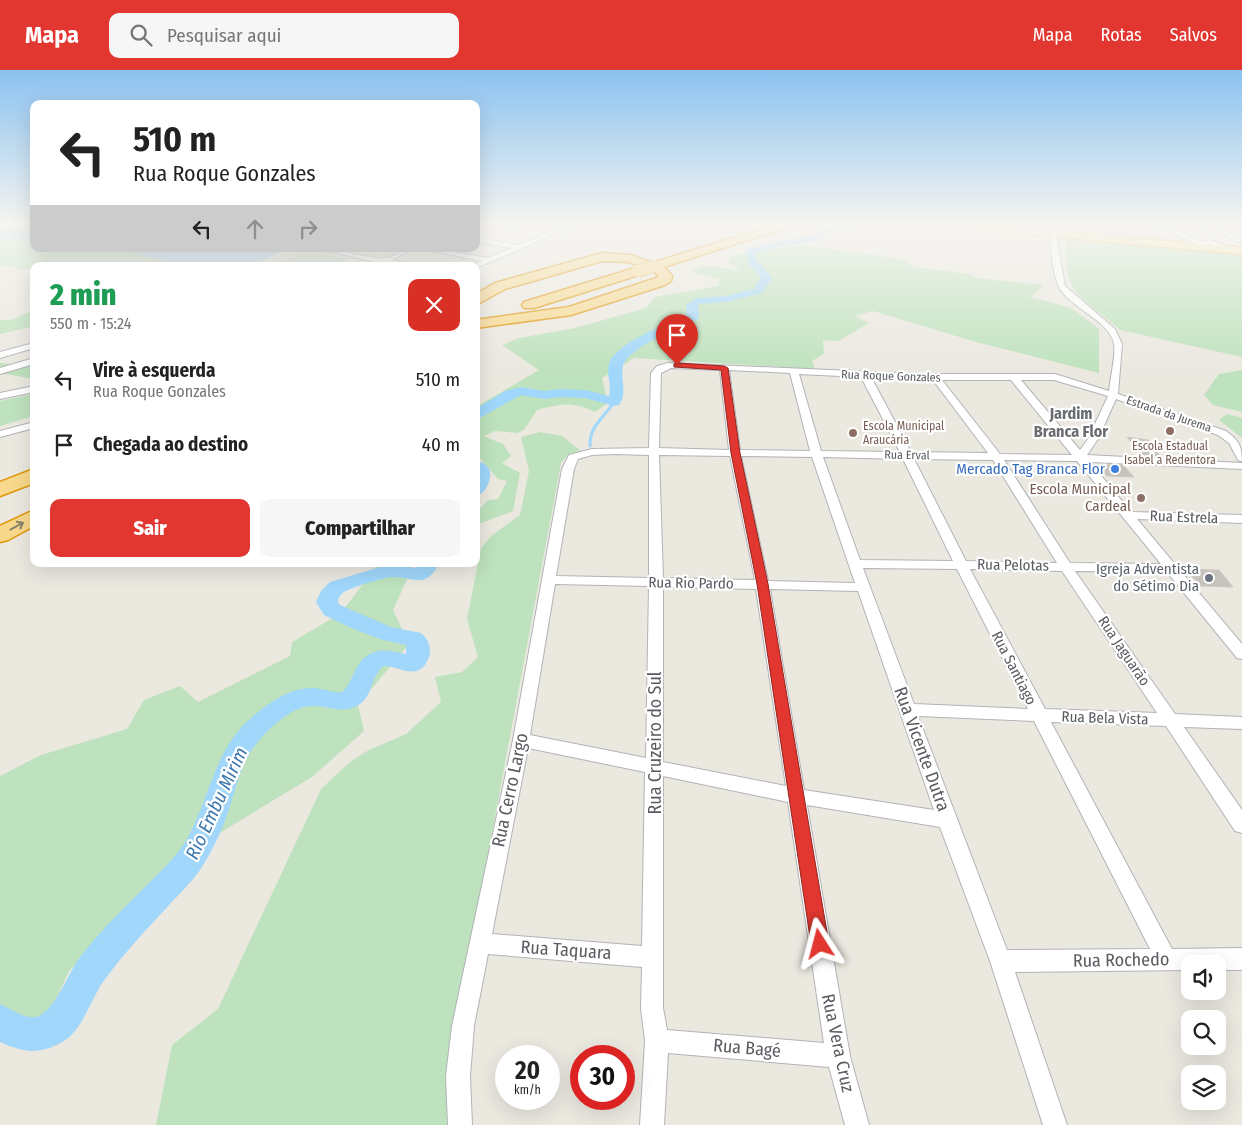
<!DOCTYPE html>
<html lang="pt">
<head>
<meta charset="utf-8">
<style>
	:root { --surface:#fff; --page:#f6f6f6; --text:#222; --muted:#767676; --accent:#e13730 }
	body { margin:0; font-family:"Fira Sans Condensed",sans-serif; background:var(--page); color:var(--text); height:100vh; display:flex; flex-direction:column; font-size:19px; white-space:nowrap }
	* { box-sizing:border-box; margin:0 }
	p { font-size:16px; color:var(--muted) }
	.icon { flex:none; width:28px; height:28px; fill:none; stroke:currentColor; stroke-width:2; stroke-linecap:round; stroke-linejoin:round }
	.map { position:relative; flex:1; overflow:hidden }
	.side { position:absolute; left:30px; top:192px; width:450px; height:305px; display:flex; flex-direction:column; background:var(--surface); border-radius:10px; box-shadow:0 5px 20px #0002 }
	.side>* { flex:none }
	.banner { position:absolute; left:30px; top:30px; width:450px; height:152px; border-radius:10px; box-shadow:0 5px 20px #0002; background:#fff; color:var(--text); overflow:hidden }
	.fabs { position:absolute; left:1181px; top:885px; display:grid; gap:10px }
	.fabs a { display:grid; place-items:center; width:45px; height:45px; border-radius:10px; background:var(--surface); box-shadow:0 5px 20px #0002; font-size:25px }
	.speed { position:absolute; left:495px; top:975px; display:flex; gap:10px; font-size:25px; font-weight:700; text-align:center }
	.speed>* { display:grid; place-content:center; width:65px; height:65px; border-radius:50%; background:var(--surface); box-shadow:0 5px 20px #0002; line-height:1 }
	.speed small { font-size:12px; font-weight:400 }
	.speed .limit { border:8px solid #d22; background:#fff; color:#111 }
	.pin { position:absolute; display:grid; place-items:center; width:42px; height:42px; color:#fff; margin:-51px -21px; border-radius:50% 50% 50% 0; rotate:-45deg; box-shadow:0 0 5px #0007 }
	.pin .icon { rotate:45deg }
	.me { position:absolute; width:55px; margin:-28px; rotate:351deg; stroke-linejoin:round; filter:drop-shadow(0 0 4px #0008) }
	.turn { display:flex; align-items:center; gap:18px; height:105px; padding:0 20px; font-size:22px }
	.turn .icon { width:65px; height:65px; stroke-width:2.5 }
	.turn b { display:block; font-size:35px; line-height:42px }
	.lanes { display:flex; align-items:center; height:48px; padding:0 20px; background:#0003; justify-content:center; gap:25px; direction:ltr }
	.lanes .off { opacity:.35 }
	.round { display:grid; place-items:center; flex:none; width:52px; height:52px; border-radius:10px; background:var(--page) }
	.head { display:flex; align-items:center; justify-content:space-between; height:85px; padding:0 20px }
	h1 { font-size:30px; font-weight:800; line-height:38px; color:#1e9e55 }
	.action { display:flex; gap:10px; margin-top:auto; padding:10px 20px }
	.action a { flex:1; height:58px; border-radius:10px; background:var(--accent); color:#fff; font-size:20px; font-weight:800; line-height:58px; text-align:center }
	.action a+a { background:var(--page); color:var(--text) }
	ul { padding:0; list-style:none }
	li { display:flex; align-items:center; gap:15px; height:65px; padding:0 20px }
	li div { flex:1 }
	li b { display:block; font-size:19px }
	li em { font-style:normal }
	header { display:flex; align-items:center; gap:30px; box-sizing:border-box; height:70px; padding:0 25px; background:var(--accent); color:#fff }
	header strong { font-size:24px }
	nav { display:flex; gap:28px; margin-inline-start:auto; font-size:18px }
	.search { width:350px; height:45px; background:var(--page); display:flex; align-items:center; gap:12px; box-sizing:border-box; padding:0 18px; border-radius:10px; color:var(--muted); font-size:19px }
	.map>svg:first-child { display:block }
	.green { fill:#bee2bd }
	.water { fill:#a0d7fb }
	.lines { fill:none; stroke-linecap:round; stroke-linejoin:round }
	.stream { stroke:#a0d7fb; stroke-width:3 }
	.river { fill:#a0d7fb; fill-rule:evenodd }
	.building { fill:#c6c3bd; stroke:#cfcabf }
	.minor-casing { stroke:#b1b3b7; stroke-width:2 }
	.primary-casing { stroke:#ebbc59; stroke-width:3 }
	.motorway-casing { stroke:#e29609; stroke-width:3 }
	.minor { fill:#fff; fill-rule:evenodd }
	.primary { fill:#fbeaa5; fill-rule:evenodd }
	.motorway { fill:#f8d88a; fill-rule:evenodd }
	.motorway-bridge-casing { stroke:#e29609; stroke-width:13; stroke-linecap:butt }
	.motorway-bridge { stroke:#f8d88a; stroke-width:12 }
	.oneway { stroke:#89816d }
	.route { fill:#e13730; stroke:#92241f }
	.education-dot { fill:#8d6e63; stroke:#fff; stroke-width:2 }
	.shop-dot { fill:#3f7fe0; stroke:#fff; stroke-width:2 }
	.worship-dot { fill:#6b7280; stroke:#fff; stroke-width:2 }
	.labels { text-anchor:middle; stroke-width:4.5; stroke-linejoin:round; paint-order:stroke }
	.far-street-label { font-size:12px; fill:#595c60; stroke:#fff }
	.far-education-label { font-size:12px; fill:#785e54; stroke:#fff; text-anchor:start }
	.shop-label { font-size:15px; fill:#366cbe; stroke:#fff; text-anchor:end }
	.education-label { font-size:15px; fill:#785e54; stroke:#fff; text-anchor:end }
	.street-label { font-size:15px; fill:#595c60; stroke:#fff }
	.worship-label { font-size:15px; fill:#5b616d; stroke:#fff; text-anchor:end }
	.far-district-label { font-size:16px; font-weight:bold; fill:#6a6e72; stroke:#fff }
	.near-street-label { font-size:18px; fill:#595c60; stroke:#fff }
	.near-water-label { font-size:19px; font-style:italic; fill:#3f78ac; stroke:#fff }
</style>
</head>
<body>
<header>
<strong>Mapa</strong>
<div class="search"><svg class="icon" aria-label="search" viewBox="0 0 24 24"><circle cx="10" cy="10" r="6"/><path d="M15 15l6 6"/></svg>Pesquisar aqui</div>
<nav><a>Mapa</a><a>Rotas</a><a>Salvos</a></nav>
</header>
<div class="map">
<svg width="1242" height="1055" viewBox="0 0 1242 1055">
	<rect width="100%" height="100%" fill="#ebe8e0"/>
	<g class="green">
		<path d="M0 165 34 167V179C72 179 112 176 150 184 161 187 175 193 187 196H34V199H16L14 196H0Z"/>
		<path d="M1065 168 1242 183V287L1120 260C1106 246 1077 230 1070 211 1065 198 1066 181 1065 168Z"/>
		<path d="M804 175 902 189 913 197 971 204 977 208 1044 215 1031 227 1071 238 1099 259V303L976 272 873 241 855 246 869 253 838 271 823 270 824 284 812 291 815 299 634 288 602 308 608 333 595 342C572 331 561 334 537 340L524 360 517 363 495 361 484 366 503 374 511 386 502 393 520 403 513 441 476 455V443L488 430 498 429 507 411 498 409 476 384V337L539 300 502 275 519 268 575 258 646 238 655 227 718 216 720 209 696 204 693 200 707 195 741 201 728 192 730 187 743 183Z"/>
		<polygon points="302,183 350,188 335,196 275,196"/>
		<polygon points="34,240 34,256 0,264 0,250 11,250"/>
		<polygon points="0,293 34,296 34,309 0,303"/>
		<polygon points="1242,300 1242,342 1213,335 1204,325 1219,304"/>
		<polygon points="34,312 34,346 0,356 0,331 29,325"/>
		<polygon points="1227,344 1242,348 1242,368 1219,350"/>
		<polygon points="540,362 562,366 580,380 566,387 561,393 448,999 451,1055 156,1055 172,975 218,939 321,719 351,691 369,680 406,664 441,632 435,607 462,602 478,587 467,549 481,478 491,466 520,445 529,401 521,367"/>
		<polygon points="378,494 414,494 393,540 409,574 358,635 364,661 312,707 193,779 69,901 47,949 0,964 0,706 41,685 127,659 144,630 180,616 198,632 290,586 292,572 341,543"/>
	</g>
	<g class="water">
		<polygon points="0,155 34,155 34,171 0,168"/>
		<polygon points="107,179 262,179 284,181 250,196 188,196 119,180"/>
	</g>
	<g class="lines">
		<path class="stream" d="M590 376C589 356 604 348 614 332"/>
		<g class="river">
			<path d="M832 155H857L853 158 839 159 812 172 775 178 755 184 758 192 772 208 762 223 726 232 700 234 698 236 699 247 697 250C681 256 625 279 623 297 620 311 628 322 619 335L614 336 585 328 561 327 544 329 521 325 476 350V339L505 321 521 317 544 321 561 319 586 320 609 326C612 314 605 302 610 291 618 273 669 252 687 245L686 235 697 228 726 226 754 219 761 208 748 193 745 182 746 180 774 172 807 167Z"/>
			<path d="M476 391C480 392 485 393 487 396 495 404 487 424 476 426Z"/>
			<path d="M390 494 415 498 419 494H439C425 520 415 507 392 507 385 507 350 518 344 522 340 525 338 528 338 532L340 535 391 557 421 563C428 569 430 574 430 584 429 588 427 591 425 595 414 609 398 596 384 596 371 605 373 625 360 634 344 645 329 636 312 636 292 636 269 658 257 673 241 692 237 716 229 739 224 756 216 772 208 787 198 806 184 819 170 834 147 859 123 884 103 912 91 929 83 959 64 971 40 985 25 983 0 972V934C12 939 26 951 39 946 55 939 69 902 80 887 100 861 124 838 147 815 162 800 176 787 187 769 210 728 214 679 252 647 268 633 290 618 312 618 323 618 332 623 342 622 349 616 351 609 355 601 366 577 384 578 406 584V575L380 569 351 558 324 545 316 532 321 521 330 512Z"/>
		</g>
	</g>
	<g class="building">
		<polygon points="1127,367 1148,370 1161,387 1143,386"/>
		<polygon points="1099,394 1123,395 1134,407 1107,406 1101,401"/>
		<polygon points="1186,499 1219,500 1233,517 1200,516"/>
	</g>
	<g class="lines">
		<g class="minor-casing">
			<g id="minor">
				<path d="M482 155C504 155 524 162 546 163 556 163 565 155 576 155L476 198 472 196 481 191 423 179H435L488 188 512 178 476 172V168L519 175 541 166Z"/>
				<polygon points="1158,155 1166,155 1201,172 1210,170 1228,177 1225,179 1209,174 1194,178 1181,176 1180,175 1183,173 1195,174"/>
				<polygon points="1205,155 1213,155 1242,171 1237,172"/>
				<path d="M1053 163 1056 165 1065 216 1115 259 1122 274 1118 324 1226 361C1238 370 1242 375 1242 391L1238 390 1229 373 1218 365 1116 329 1098 369 1087 385 1242 393V399L1090 392 1131 442 1242 445V453L1137 449 1242 574V589L1237 588 1167 502 1075 501 1175 644 1242 647V659L1184 657 1242 740V763L1235 761 1166 656 1051 652 1172 879 1242 878V900H1218V894H1190V900L1015 902 1067 1055H1043L990 891 940 757 807 735 850 986 869 1055H845L829 997 668 983 664 1055H640L645 971 641 938 642 897 488 884 474 956 470 1006 472 1055H448L446 1006 452 956 513 670 562 399 569 385 592 379 649 378 651 303 657 296 668 293 922 304H1055L1109 321C1110 308 1116 286 1114 274 1110 250 1067 237 1058 215 1052 200 1051 181 1050 165ZM671 298 720 300 729 380 659 378 661 303ZM729 300 790 303 810 381 740 380ZM799 304 861 307 900 382 821 381ZM871 307 933 310 988 383 911 382ZM942 310H1011L1072 385 1000 384ZM1021 310H1054L1108 326 1088 369 1080 380ZM615 384 649 385V508L556 506 574 399 578 389 592 385ZM659 385 730 386 755 510 663 508ZM741 386 812 387 855 513 768 511ZM823 387 903 389 953 491 860 490ZM914 389 993 390 1057 493 966 491ZM1004 390 1077 391 1161 494 1070 493ZM863 498 957 499 1028 639 914 634ZM970 499 1062 501 1157 643 1045 639ZM555 514 649 516 646 688 530 665ZM663 517 756 519 786 716 663 692ZM770 519 858 521 934 740 804 720ZM918 646 1034 651 1150 879 1007 880ZM528 678 645 702 642 876 492 864ZM663 706 788 732 824 973 667 960 663 938Z"/>
				<path d="M320 179C341 178 361 188 383 188 393 189 401 179 412 179L392 190 415 196 383 194Z"/>
				<polygon points="34,273 34,278 0,288 0,282"/>
				<polygon points="34,288 34,294 0,304 0,298"/>
				<polygon points="34,316 34,322 0,329 0,323"/>
				<polygon points="34,352 34,358 0,367 0,361"/>
			</g>
		</g>
		<g class="primary-casing">
			<polygon id="primary" points="952,155 990,155 1242,178 1242,184 957,158"/>
		</g>
		<g class="motorway-casing">
			<g id="motorway">
				<polygon points="774,155 790,155 789,157 664,197 672,206 671,211 665,215 571,245 476,258 476,250 569,237 659,207 655,202 629,192 602,191 505,219 476,235 476,224 495,213 602,183 631,185 652,193"/>
				<polygon points="638,197 642,198 644,201 642,204 534,238 524,238 522,235 524,232"/>
				<polygon points="34,399 34,413 0,426 0,412"/>
				<polygon points="34,440 34,456 8,470 0,472 0,456"/>
			</g>
		</g>
		<use href="#minor" class="minor"/>
		<use href="#primary" class="primary"/>
		<use href="#motorway" class="motorway"/>
		<g class="motorway-bridge-casing">
			<polyline id="motorway-bridge" points="638,201 654,196"/>
		</g>
		<use href="#motorway-bridge" class="motorway-bridge"/>
	</g>
	<defs><path id="oneway-shaft" d="M-6 0H5M1.5-3L5.5 0L1.5 3" fill="none" stroke-width="1.6" stroke-linecap="round" stroke-linejoin="round" transform="scale(1.25)"/></defs>
	<use class="oneway" href="#oneway-shaft" transform="translate(17 456) rotate(-29)"/>
	<linearGradient id="sky" x2="0" y2="1"><stop stop-color="#8bc2f0"/><stop offset="0.51" stop-color="#f6f5f1"/><stop offset="1" stop-color="#f6f5f1" stop-opacity="0"/></linearGradient>
	<rect width="1242" height="303" fill="url(#sky)"/>
	<polygon class="route" points="677,293 724,296 728,298 740,383 768,514 829,874 826,880 820,883 814,880 811,874 757,514 731,383 721,300 674,297 674,294"/>
	<g class="education-dot">
		<circle cx="1170" cy="361" r="5"/>
		<circle cx="853" cy="363" r="5"/>
		<circle cx="1141" cy="428" r="5"/>
	</g>
	<circle class="shop-dot" cx="1115" cy="399" r="5"/>
	<circle class="worship-dot" cx="1209" cy="508" r="5"/>
	<g class="labels">
		<g class="far-street-label">
			<text transform="translate(891 306) rotate(2)" y="4">Rua Roque Gonzales</text>
			<text transform="translate(1169 344) rotate(19)" y="4">Estrada da Jurema</text>
			<text transform="translate(907 385) rotate(1)" y="4">Rua Erval</text>
		</g>
		<g class="far-education-label">
			<text x="863" y="360">Escola Municipal<tspan x="863" dy="14">Araucária</tspan></text>
			<text x="1170" y="380" text-anchor="middle">Escola Estadual<tspan x="1170" dy="14">Isabel a Redentora</tspan></text>
		</g>
		<g class="shop-label">
			<text x="1105" y="404">Mercado Tag Branca Flor</text>
		</g>
		<g class="education-label">
			<text x="1131" y="424">Escola Municipal<tspan x="1131" dy="17">Cardeal</tspan></text>
		</g>
		<g class="street-label">
			<text transform="translate(1184 447) rotate(2)" y="5">Rua Estrela</text>
			<text transform="translate(1013 495) rotate(1)" y="5">Rua Pelotas</text>
			<text transform="translate(691 513) rotate(1)" y="5">Rua Rio Pardo</text>
			<text transform="translate(1124 581) rotate(56)" y="5">Rua Jaguarão</text>
			<text transform="translate(1014 598) rotate(63)" y="5">Rua Santiago</text>
			<text transform="translate(1105 648) rotate(2)" y="5">Rua Bela Vista</text>
		</g>
		<g class="worship-label">
			<text x="1199" y="504">Igreja Adventista<tspan x="1199" dy="17">do Sétimo Dia</tspan></text>
		</g>
		<g class="far-district-label">
			<text x="1071" y="349">Jardim<tspan x="1071" dy="18">Branca Flor</tspan></text>
		</g>
		<g class="near-street-label">
			<text transform="translate(655 673) rotate(-90)" y="6">Rua Cruzeiro do Sul</text>
			<text transform="translate(922 679) rotate(70)" y="6">Rua Vicente Dutra</text>
			<text transform="translate(510 720) rotate(-78)" y="6">Rua Cerro Largo</text>
			<text transform="translate(566 880) rotate(4)" y="6">Rua Taquara</text>
			<text transform="translate(1121 890) rotate(-1)" y="6">Rua Rochedo</text>
			<text transform="translate(838 973) rotate(78)" y="6">Rua Vera Cruz</text>
			<text transform="translate(747 978) rotate(5)" y="6">Rua Bagé</text>
		</g>
		<g class="near-water-label">
			<text transform="translate(216 733) rotate(-65)" y="7">Rio Embu Mirim</text>
		</g>
	</g>
</svg>
<div class="fabs">
<a><svg class="icon" aria-label="sound" viewBox="0 0 24 24"><path d="M4 9h4l5-4v14l-5-4H4zM17 9q2 3 0 6"/></svg></a>
<a><svg class="icon" aria-label="search" viewBox="0 0 24 24"><circle cx="10" cy="10" r="6"/><path d="M15 15l6 6"/></svg></a>
<a><svg class="icon" aria-label="layers" viewBox="0 0 24 24"><path d="M12 4l9 5-9 5-9-5zM3 14l9 5 9-5"/></svg></a>
</div>
<div class="speed"><div>20<small>km/h</small></div><div class="limit">30</div></div>
<div class="pin" style="left:677px;top:295px;background:#d93025"><svg class="icon" aria-label="arrive" viewBox="0 0 24 24"><path d="M6 21V4h12l-3 4 3 4H6"/></svg></div>
<svg class="me" style="left:820px;top:874px" viewBox="-20 -20 40 40"><path d="M0-17L14 15 0 8-14 15z" fill="#e13730" stroke="#fff" stroke-width="4"/></svg>
<div class="banner">
<div class="turn"><svg class="icon" aria-label="left" viewBox="0 0 24 24"><path d="M17 20v-9H6M10 6l-5 5 5 5"/></svg><div><b>510 m</b>Rua Roque Gonzales</div></div>
<div class="lanes"><svg class="icon" aria-label="left" viewBox="0 0 24 24"><path d="M17 20v-9H6M10 6l-5 5 5 5"/></svg><svg class="icon off" aria-label="ahead" viewBox="0 0 24 24"><path d="M12 20V5M6 11l6-6 6 6"/></svg><svg class="icon off" aria-label="right" viewBox="0 0 24 24"><path d="M7 20v-9h11M14 6l5 5-5 5"/></svg></div>
</div>
<section class="side">
<div class="head"><div><h1>2 min</h1><p>550 m · 15:24</p></div><a class="round" style="background:#d93025;color:#fff"><svg class="icon" aria-label="close" viewBox="0 0 24 24"><path d="M6 6l12 12M18 6L6 18"/></svg></a></div>
<ul>
<li><svg class="icon" aria-label="left" viewBox="0 0 24 24"><path d="M17 20v-9H6M10 6l-5 5 5 5"/></svg><div><b>Vire à esquerda</b><p>Rua Roque Gonzales</p></div><em>510 m</em></li>
<li><svg class="icon" aria-label="arrive" viewBox="0 0 24 24"><path d="M6 21V4h12l-3 4 3 4H6"/></svg><div><b>Chegada ao destino</b></div><em>40 m</em></li>
</ul>
<div class="action"><a>Sair</a><a>Compartilhar</a></div>
</section>
</div>
</body>
</html>
